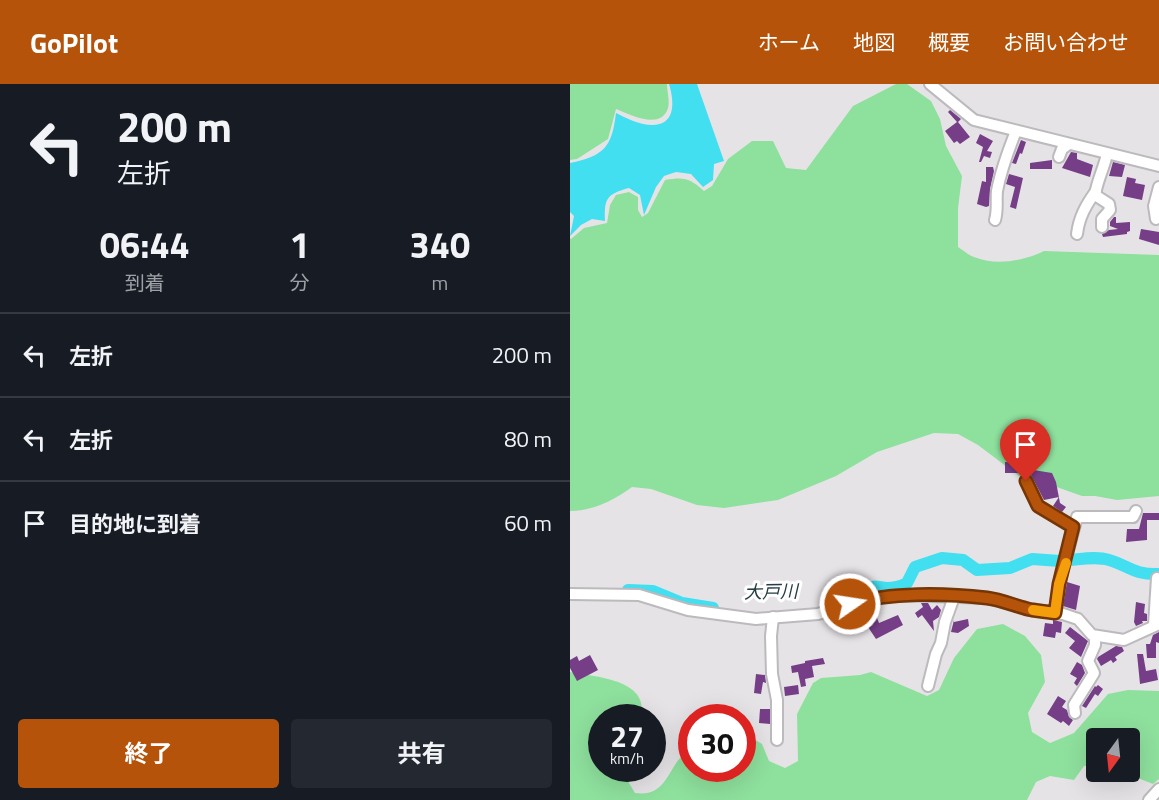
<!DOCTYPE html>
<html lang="ja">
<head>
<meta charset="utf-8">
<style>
	:root { --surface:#171b24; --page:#242831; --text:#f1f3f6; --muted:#9ea1a6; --line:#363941; --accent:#b45309 }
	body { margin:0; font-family:"Titillium Web","Noto Sans JP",sans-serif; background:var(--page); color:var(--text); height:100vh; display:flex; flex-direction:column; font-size:22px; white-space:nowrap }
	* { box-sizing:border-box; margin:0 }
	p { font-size:20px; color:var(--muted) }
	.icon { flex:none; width:33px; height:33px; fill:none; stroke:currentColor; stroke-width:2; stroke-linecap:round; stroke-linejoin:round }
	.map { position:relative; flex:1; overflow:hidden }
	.details { display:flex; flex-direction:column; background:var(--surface); width:570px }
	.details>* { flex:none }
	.top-card { background:#171b24; color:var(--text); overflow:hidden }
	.needle { width:39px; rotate:195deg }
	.controls { position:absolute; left:516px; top:644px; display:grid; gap:12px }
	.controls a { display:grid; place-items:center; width:54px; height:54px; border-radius:6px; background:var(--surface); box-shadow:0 6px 24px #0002; font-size:30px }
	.speed { position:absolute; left:18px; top:620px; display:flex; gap:12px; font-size:30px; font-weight:700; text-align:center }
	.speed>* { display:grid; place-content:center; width:78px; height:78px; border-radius:50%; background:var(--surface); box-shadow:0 6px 24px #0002; line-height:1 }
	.speed small { font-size:15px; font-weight:400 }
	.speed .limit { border:9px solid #d22; background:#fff; color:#111 }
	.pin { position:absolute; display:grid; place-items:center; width:51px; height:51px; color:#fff; margin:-62px -26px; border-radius:50% 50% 50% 0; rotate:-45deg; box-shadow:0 0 6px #0007 }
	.pin .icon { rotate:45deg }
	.me { position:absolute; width:66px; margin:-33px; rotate:77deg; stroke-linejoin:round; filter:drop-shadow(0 0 4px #0008) }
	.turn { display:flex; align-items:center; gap:21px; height:126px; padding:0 18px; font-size:27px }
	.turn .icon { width:78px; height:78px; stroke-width:2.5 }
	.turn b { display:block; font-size:42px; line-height:51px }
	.eta { display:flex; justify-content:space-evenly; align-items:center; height:102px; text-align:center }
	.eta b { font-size:36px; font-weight:700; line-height:42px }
	.button { display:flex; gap:12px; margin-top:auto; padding:12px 18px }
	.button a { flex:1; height:69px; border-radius:6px; background:var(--accent); color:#fff; font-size:24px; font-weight:700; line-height:69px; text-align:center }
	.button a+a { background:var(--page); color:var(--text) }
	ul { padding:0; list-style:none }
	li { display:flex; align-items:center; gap:18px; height:84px; padding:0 18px; border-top:2px solid var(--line) }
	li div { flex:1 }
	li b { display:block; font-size:22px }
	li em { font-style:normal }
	header { display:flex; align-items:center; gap:36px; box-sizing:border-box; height:84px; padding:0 30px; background:var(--accent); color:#fff }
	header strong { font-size:28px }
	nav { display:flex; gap:33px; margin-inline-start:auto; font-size:21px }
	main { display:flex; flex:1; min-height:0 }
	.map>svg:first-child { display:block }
	.green { fill:#8ee09d }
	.water { fill:#41dff0 }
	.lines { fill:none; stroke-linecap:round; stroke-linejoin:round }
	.river { stroke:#41dff0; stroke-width:12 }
	.building { fill:#753e87 }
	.minor-casing { stroke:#bcbabd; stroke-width:14 }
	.minor { stroke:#fff; stroke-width:10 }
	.route-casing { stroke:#753606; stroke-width:15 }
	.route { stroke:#b45309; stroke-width:10 }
	.slow { stroke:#f59e0b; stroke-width:10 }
	.labels { text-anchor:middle; stroke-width:6; stroke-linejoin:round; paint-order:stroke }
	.water-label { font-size:18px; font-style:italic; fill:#243e41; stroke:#fff }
</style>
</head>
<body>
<header>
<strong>GoPilot</strong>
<nav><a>ホーム</a><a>地図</a><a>概要</a><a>お問い合わせ</a></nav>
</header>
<main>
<section class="details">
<div class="top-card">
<div class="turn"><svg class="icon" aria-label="left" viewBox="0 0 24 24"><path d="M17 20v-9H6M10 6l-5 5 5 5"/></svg><div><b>200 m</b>左折</div></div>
</div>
<div class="eta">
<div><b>06:44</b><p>到着</p></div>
<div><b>1</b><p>分</p></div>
<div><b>340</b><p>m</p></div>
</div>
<ul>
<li><svg class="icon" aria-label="left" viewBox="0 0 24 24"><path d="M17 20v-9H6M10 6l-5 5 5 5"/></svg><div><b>左折</b></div><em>200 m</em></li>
<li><svg class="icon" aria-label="left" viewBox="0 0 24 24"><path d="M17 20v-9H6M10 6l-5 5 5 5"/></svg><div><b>左折</b></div><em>80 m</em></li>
<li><svg class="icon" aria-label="arrive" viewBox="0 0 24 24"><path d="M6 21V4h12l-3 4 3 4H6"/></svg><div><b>目的地に到着</b></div><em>60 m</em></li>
</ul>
<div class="button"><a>終了</a><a>共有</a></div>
</section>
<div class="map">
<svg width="589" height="716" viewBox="0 0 589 716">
	<rect width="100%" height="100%" fill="#e6e3e7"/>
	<g class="green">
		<path d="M0 0H97C97 7 100 18 98 24 91 47 59 30 46 25L38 55 7 75 0 76Z"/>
		<path d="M326 0H337L361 17 370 35 376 62 392 92 388 124V163C393 166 398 171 404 173 425 182 454 177 474 167L589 171V412L547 416 525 412H512L481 401 453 395 408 361 388 350 364 349 307 368 266 392 208 416 154 424 127 421 81 405 62 403C44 416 23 427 0 427V154L1 155 14 144 37 139 40 121 46 111 59 108 68 113V126L72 133 78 129 95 96C115 93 119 94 134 107L142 102 158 75 182 57H203L216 84 236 86 283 22Z"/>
		<path d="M433 540 455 552 471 571 475 598 458 629 462 648 480 659 504 649 538 610 558 606 589 607V695L583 700 550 687H560V654H526V681L514 682 504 696 480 692 466 698 457 716H0V588C25 593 80 595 71 633H32V684H61L59 699 65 709C101 714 97 676 121 666L122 684H172L173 656 179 652 192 660 199 677 215 684 228 677 227 630 243 599 251 594 290 591 301 588 357 612 369 606 384 574 407 545Z"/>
	</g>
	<path class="water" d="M99 0H127L154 77 144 80 143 96 133 103 121 90 106 88 94 92 86 103 74 131 70 111 59 104C37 110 34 114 35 137L22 135 11 141 0 152 4 132 0 128V79C34 72 42 63 46 29 54 33 64 38 73 40 104 46 106 23 99 0Z"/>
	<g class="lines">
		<g class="river">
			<path d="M500 476C512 475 527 472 539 476 559 482 564 491 589 490"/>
			<polyline points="58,506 83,507 112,519 143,524"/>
			<path d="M284 514 296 510C302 499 306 503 317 504 324 504 331 502 337 499L345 483 372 474 393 476 407 486 440 484 462 475 490 477"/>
		</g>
	</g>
	<g class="building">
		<polygon points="380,26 391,35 388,38 400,53 390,60 387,57 384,59 375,47 387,38 378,28"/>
		<polygon points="410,50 423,57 417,67 422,68 420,74 414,72 411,78 409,78 413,63 406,59"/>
		<polygon points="451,56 456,58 452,70 450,69 446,80 442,79"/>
		<polygon points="501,68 507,69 507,75 523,81 520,93 492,84"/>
		<polygon points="482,76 482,85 460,85 460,79"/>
		<polygon points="543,78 555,81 552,93 539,92"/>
		<polygon points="416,83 423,83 424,87 420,105 419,122 416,123 407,120 412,97 416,98"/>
		<polygon points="439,90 453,94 446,125 440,123 445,103 436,100"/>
		<polygon points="557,93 566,95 565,99 575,101 572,116 553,112"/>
		<polygon points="544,133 546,133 546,139 560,138 560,147 557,148 557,150 533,153 532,150 539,146 548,145 540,142 540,138"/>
		<polygon points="571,145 589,148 589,161 569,155"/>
		<polygon points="435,378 451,378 451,384 482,389 486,398 490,419 496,423 492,428 483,422 489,413 474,416 461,391 456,390 451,392 451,389 435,389"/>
		<polygon points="573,429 589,429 589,436 577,436 577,456 556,458 557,445 569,445"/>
		<polygon points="497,498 510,502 506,526 493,522"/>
		<polygon points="566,518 575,520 574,529 577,530 577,537 572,537 573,539 566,542 564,538"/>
		<polygon points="351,519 358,519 362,526 367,521 371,526 369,533 363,537 364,547 352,531 348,534 345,529 353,523"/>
		<polygon points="304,526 309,539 328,531 333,541 306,555 296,540 302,536 299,527"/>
		<polygon points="398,535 399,542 388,549 381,548 384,536 384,538"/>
		<polygon points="483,536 492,538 491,549 486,548 485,554 473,552 475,539 483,540"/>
		<polygon points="500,543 518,557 511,573 499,564 505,557 495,549"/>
		<polygon points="589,548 589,559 586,558 586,574 577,574 576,560 580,560 583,551"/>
		<polygon points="546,562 552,563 554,567 545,573 547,576 543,579 541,576 531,582 527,575 528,573"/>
		<polygon points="567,570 573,570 576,587 586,585 588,596 570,600"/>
		<polygon points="20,571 28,586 7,597 0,584 0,576 7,572 9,577"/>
		<polygon points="253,574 255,580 242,582 244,593 235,595 236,602 231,603 228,588 222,589 221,582 235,579 235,577"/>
		<polygon points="507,578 512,581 515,589 507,602 504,599 507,594 500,590"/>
		<polygon points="186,590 195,591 196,599 193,598 191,610 184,609"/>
		<polygon points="228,601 229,610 215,612 214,603"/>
		<polygon points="528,601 533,605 528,612 525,610 516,624 512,622 525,602 526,603"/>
		<polygon points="488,612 496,617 492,623 497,626 499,633 503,636 499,642 493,637 491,639 477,630"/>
		<polygon points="190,625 200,625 200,640 189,639"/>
	</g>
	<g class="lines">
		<g class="minor-casing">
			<g id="minor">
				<polyline points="360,0 404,36 589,82"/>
				<polyline points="489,73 492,65 499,60"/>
				<polyline points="586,135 584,122 589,103"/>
				<path d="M425 136C428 126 426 117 427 107 431 86 438 67 446 47"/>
				<path d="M532 143V135L540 126 539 120 525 111C527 97 534 84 537 70"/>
				<path d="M507 150C509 133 516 121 526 107"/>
				<polyline points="456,397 468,422 503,443"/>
				<polyline points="0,510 69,511 118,526 186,535 248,530 295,515 331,511 418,514 460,525 493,530 508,535 522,551 554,556 589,540"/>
				<polyline points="485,529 489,500 507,433 563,433 566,427"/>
				<polyline points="203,533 201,552 202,590 207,616 207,656"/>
				<polyline points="584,541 587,494"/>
				<polyline points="358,602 366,570 371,559 375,538 384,513"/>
				<polyline points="505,629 504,621 524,589 518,577 525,561 525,552"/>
				<polyline points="579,716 589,705"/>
			</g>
		</g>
		<use href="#minor" class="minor"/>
	</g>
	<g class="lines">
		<g class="route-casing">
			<path id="route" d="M280 520C320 508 375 509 417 514 433 516 447 523 462 526 469 527 477 528 485 529L489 500 503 443 468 422 456 397"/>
		</g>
		<use href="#route" class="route"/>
		<polyline class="slow" points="463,526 485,529 489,500 496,479"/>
	</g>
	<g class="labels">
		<g class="water-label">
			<text transform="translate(201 508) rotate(-1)" y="6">大戸川</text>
		</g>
	</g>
</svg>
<div class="controls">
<a><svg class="needle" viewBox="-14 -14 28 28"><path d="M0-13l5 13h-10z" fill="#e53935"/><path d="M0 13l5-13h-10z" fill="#9ea1a6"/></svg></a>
</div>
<div class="speed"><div>27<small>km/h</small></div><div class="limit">30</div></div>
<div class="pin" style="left:456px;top:397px;background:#d93025"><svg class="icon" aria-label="arrive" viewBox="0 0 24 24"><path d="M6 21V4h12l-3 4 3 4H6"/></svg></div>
<svg class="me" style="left:280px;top:520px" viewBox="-20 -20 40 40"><circle r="17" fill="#b45309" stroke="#fff" stroke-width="3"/><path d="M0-11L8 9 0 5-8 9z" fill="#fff"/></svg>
</div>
</main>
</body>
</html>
